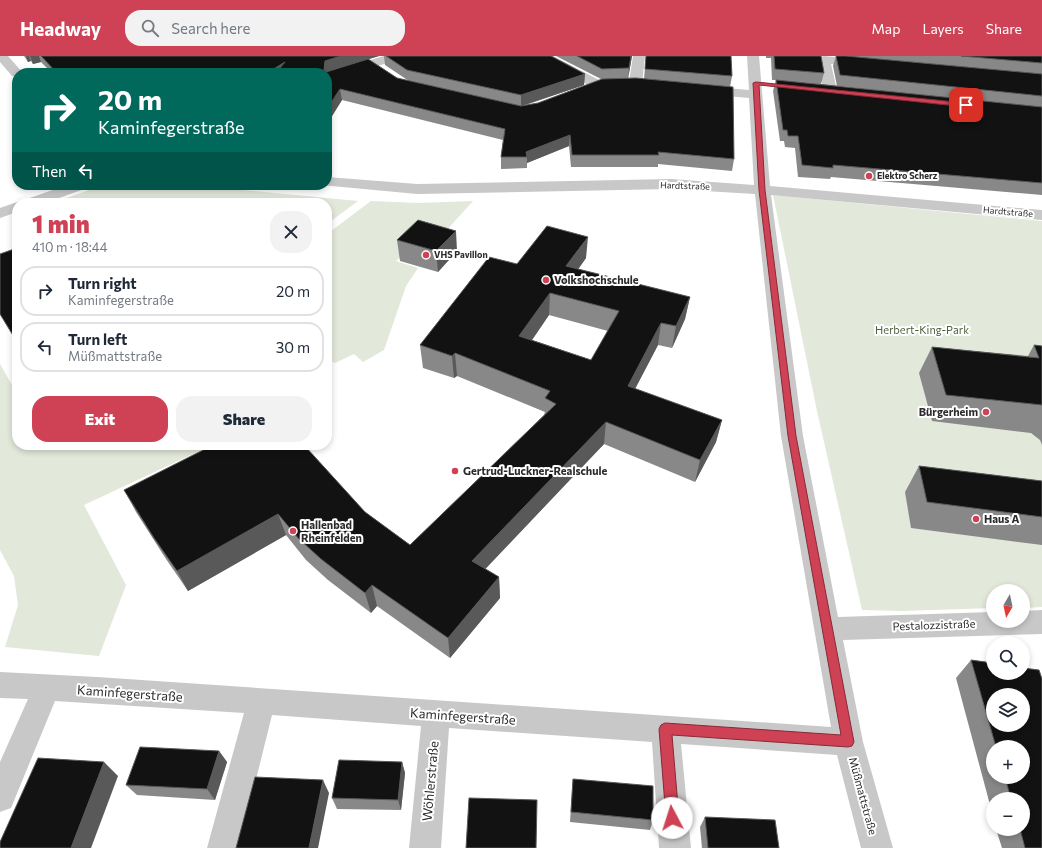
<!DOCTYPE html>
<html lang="en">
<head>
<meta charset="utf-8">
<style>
	:root { --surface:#fff; --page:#f2f2f3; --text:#1f2937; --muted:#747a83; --line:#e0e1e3; --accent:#cf4154 }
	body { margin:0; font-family:Commissioner,sans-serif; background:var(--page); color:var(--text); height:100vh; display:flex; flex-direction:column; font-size:15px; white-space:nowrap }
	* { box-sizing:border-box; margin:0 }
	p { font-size:13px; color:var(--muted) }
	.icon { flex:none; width:22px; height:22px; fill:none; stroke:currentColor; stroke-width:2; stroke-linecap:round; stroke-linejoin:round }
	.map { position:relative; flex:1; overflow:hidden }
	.details { position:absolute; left:12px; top:142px; width:320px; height:252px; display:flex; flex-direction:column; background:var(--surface); border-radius:16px; box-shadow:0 2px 6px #0003 }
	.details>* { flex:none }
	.hud { position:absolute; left:12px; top:12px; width:320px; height:122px; border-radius:16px; box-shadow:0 2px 6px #0003; background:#00695c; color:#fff; overflow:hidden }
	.needle { width:26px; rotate:189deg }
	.controls { position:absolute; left:986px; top:528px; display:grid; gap:8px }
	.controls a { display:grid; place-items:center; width:44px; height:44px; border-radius:50%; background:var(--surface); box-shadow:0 2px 6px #0003; font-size:20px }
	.pin { position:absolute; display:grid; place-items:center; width:34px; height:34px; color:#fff; margin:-17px; border-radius:8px; box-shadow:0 2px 6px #0006 }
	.me { position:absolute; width:44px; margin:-22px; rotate:355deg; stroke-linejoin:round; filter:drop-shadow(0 0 3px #0008) }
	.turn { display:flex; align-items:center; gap:14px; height:84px; padding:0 20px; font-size:18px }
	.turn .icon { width:52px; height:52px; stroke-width:2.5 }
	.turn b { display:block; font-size:28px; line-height:34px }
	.then { display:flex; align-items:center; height:38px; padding:0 20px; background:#0003; gap:8px; font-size:15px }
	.round { display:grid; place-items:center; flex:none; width:42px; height:42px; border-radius:16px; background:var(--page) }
	.head { display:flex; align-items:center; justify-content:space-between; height:68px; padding:0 20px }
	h1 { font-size:24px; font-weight:800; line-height:30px; color:var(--accent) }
	.button { display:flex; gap:8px; margin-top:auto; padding:8px 20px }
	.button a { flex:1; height:46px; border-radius:16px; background:var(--accent); color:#fff; font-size:16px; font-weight:800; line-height:46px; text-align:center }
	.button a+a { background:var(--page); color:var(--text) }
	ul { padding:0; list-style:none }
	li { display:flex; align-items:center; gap:12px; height:50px; margin:0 8px 6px; padding:0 12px; border:2px solid var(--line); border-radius:16px }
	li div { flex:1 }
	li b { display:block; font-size:15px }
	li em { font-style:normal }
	header { display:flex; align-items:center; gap:24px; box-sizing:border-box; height:56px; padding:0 20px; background:var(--accent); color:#fff }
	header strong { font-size:19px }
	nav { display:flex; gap:22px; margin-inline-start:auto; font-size:14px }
	.search { width:280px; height:36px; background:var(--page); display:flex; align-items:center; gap:10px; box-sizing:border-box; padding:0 14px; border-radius:16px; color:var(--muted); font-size:15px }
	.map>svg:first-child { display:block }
	.green { fill:#e2e8da }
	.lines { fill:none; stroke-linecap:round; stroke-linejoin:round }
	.minor { fill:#c8c8c8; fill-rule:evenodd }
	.wall { fill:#888; fill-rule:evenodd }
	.shaded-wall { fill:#595959 }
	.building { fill:#121212; stroke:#595959; fill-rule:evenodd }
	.route { fill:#cf4154; stroke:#872a37 }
	.poi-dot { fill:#cf4154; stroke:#fff; stroke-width:1.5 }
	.labels { text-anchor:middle; stroke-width:4; stroke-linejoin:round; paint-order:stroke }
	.far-poi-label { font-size:9px; font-weight:bold; fill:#2b2b2b; stroke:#fff; text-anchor:start }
	.far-street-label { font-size:9px; fill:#2b2b2b; stroke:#fff }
	.poi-label { font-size:11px; font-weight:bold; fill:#2b2b2b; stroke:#fff; text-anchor:start }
	.park-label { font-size:11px; fill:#51613f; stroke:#fff }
	.street-label { font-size:11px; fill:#2b2b2b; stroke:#fff }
	.near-street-label { font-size:13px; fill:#2b2b2b; stroke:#fff }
</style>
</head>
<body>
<header>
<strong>Headway</strong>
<div class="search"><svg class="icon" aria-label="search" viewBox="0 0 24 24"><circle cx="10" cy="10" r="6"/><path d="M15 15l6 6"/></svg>Search here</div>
<nav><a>Map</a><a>Layers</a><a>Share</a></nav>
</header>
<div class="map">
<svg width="1042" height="792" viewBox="0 0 1042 792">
	<rect width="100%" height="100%" fill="#fff"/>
	<g class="green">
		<polygon points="104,129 212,129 211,131 358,145 327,168 327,147 52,147"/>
		<polygon points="773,139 1042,165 1042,551 1023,552 1023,535 993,535 993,552 902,555 862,554 817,355"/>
		<polygon points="371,145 418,147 473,145 435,187 419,182 396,205 418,212 406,230 384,294 363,306 354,298 335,307 327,303 327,178"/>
		<polygon points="0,308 17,338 17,389 212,389 84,449 126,529 99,600 5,591 18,549 14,520 0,494"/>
	</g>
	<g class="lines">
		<g class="minor">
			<polygon points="0,0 8,0 23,17 17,17 17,21 12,20 0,6"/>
			<polygon points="384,0 403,0 401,3 327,25 327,17"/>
			<polygon points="537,0 553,0 601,25 624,24 629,26 633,0 645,0 642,28 640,31 635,32 630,30 624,32 594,32 539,3"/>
			<polygon points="747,0 759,0 770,130 1042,154 1042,164 771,139 803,380 838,561 993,556 993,565 1023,565 1023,555 1042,554 1042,578 843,584 863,686 893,792 861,792 837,699 681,688 691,792 659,792 652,686 449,672 441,792 409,792 421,670 272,659 239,792 207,792 244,657 55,645 11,752 0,756 0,706 28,643 0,642 0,616 97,621 831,671 781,380 755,138 671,133 417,138 321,129 327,129 327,121 417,128 671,123 754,129 749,42 704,38 699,37 697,34 699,31 704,30 749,34"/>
			<polygon points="824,0 864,4 868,5 870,8 868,11 864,12 831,8 837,34 835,37 825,37 823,34 818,4 820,1"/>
			<polygon points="67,129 90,129 87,132 45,147 22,147 24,144"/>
			<polygon points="17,146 20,147 17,147 17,156 0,162 0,152"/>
		</g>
	</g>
	<g class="wall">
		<polygon points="24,0 379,0 369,3 397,22 481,41 409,25 385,9 384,0 551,0 585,18 584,29 523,50 538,47 644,23 646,0 732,20 730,31 734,103 732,115 658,108 658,111 571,111 569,90 527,107 527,112 501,113 501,101 503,84 342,44 327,68 327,17 52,17 41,6 33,8 31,5 28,6"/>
		<polygon points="556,0 632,0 628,23 601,23"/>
		<polygon points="766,0 821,0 824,17 821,28 903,37 837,30 833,10 836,0 1042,0 1042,139 831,121 830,123 798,121 795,92 785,91 784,85 780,85 773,35 776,24 772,24 771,2 766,2"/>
		<polygon points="397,184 457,195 438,216 400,205"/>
		<path d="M586 202 578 213 690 241 685 263 672 292 658 289 635 333 722 364 716 386 695 426 604 388 485 513 499 521 500 542 450 602 377 550 371 557 328 524 306 504 286 479 188 535 166 503 136 456 124 434 365 456 410 489 544 359 545 356 457 320 454 322 423 312 420 289 517 208ZM549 259 608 275 591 304 532 284Z"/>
		<polygon points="1034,289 1042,290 1042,389 1040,384 1031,377 932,365 919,317 932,291 1028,300"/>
		<polygon points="919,410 1042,425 1042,489 911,472 905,436"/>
		<path d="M971 604 993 607V617H1023V612L1039 614 1042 623V792H1002L996 773H1023V743H993V760L956 622ZM993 639H1023V669H993ZM993 691H1023V721H993Z"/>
		<polygon points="219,695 227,706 215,744 137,739 126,729"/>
		<polygon points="402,706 405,717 401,754 337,753 332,742"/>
		<polygon points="573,723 653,764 650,774 570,766 572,734"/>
		<polygon points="705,761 779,792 702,792 700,771"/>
	</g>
	<g class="shaded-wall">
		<polygon points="26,0 29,0 31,5 28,6"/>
		<polygon points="30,0 39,0 41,6 33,8"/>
		<polygon points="341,0 379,0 327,16 326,17 324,14 325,5"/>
		<polygon points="631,0 632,0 628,23 629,12"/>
		<polygon points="285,6 287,17 267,17"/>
		<polygon points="585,18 584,29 521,50 521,39"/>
		<polygon points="340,33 342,44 327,68 327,53"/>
		<polygon points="570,79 569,90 527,107 527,101 526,96"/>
		<polygon points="456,175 457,195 438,216 436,195"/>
		<polygon points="588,181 586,202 565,232 566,210"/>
		<polygon points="550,237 549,259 519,303 519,280"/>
		<polygon points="690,241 685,263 672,292 676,270"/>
		<polygon points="661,267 658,289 625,352 628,330"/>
		<polygon points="455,297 457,320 454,322 452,300"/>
		<polygon points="722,364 716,386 695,426 700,404"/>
		<polygon points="606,366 604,388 473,526 472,505"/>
		<polygon points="278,458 286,479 188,535 177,515"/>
		<polygon points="499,521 500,542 450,602 448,582"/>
		<polygon points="372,529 377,550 371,557 365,537"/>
		<polygon points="219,695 227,706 215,744 207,733"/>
		<polygon points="104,706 118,720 91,792 71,792"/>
		<polygon points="402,706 405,717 401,754 398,744"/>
		<polygon points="323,724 329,737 318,792 309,792"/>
	</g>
	<g class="building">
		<polygon points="41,0 341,0 325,5 324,14 326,16 368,3 397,22 521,50 538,47 602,23 636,22 733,31 734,103 658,96 659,99 572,99 570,79 526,96 527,101 501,101 505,73 340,33 327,53 327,17 276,17 285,6 267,17 57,17"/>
		<polygon points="386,0 551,0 585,18 521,39 407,14"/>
		<polygon points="577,0 631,0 629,12 602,13"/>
		<polygon points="646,0 731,0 732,20 645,13"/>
		<polygon points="774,0 821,0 824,17 775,13"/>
		<polygon points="836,0 846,0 1042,18 1042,40 840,19"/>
		<polygon points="961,0 1042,0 1042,7"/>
		<polygon points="776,24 1042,51 1042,127 833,109 833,112 802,109 798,80 788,80 787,74 783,74"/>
		<polygon points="418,164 456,175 436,195 397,184"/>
		<path d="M547 170 588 181 566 210 690 241 676 270 661 267 628 330 722 364 700 404 606 366 472 505 499 521 448 582 372 529 365 537 321 503 299 483 278 458 177 515 154 482 124 434 213 389H304L365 456 410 489 556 348 545 342 550 335 455 297 452 300 420 289 489 201 517 208ZM550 237 619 255 591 304 519 280Z"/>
		<polygon points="17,192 17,286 0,258 0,198"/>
		<polygon points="1034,289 1042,290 1042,349 946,339 932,291 1039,302"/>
		<polygon points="919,410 1042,425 1042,461 927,446"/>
		<path d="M971 604 993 607V617H1023V612L1039 614 1042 623V792H1025L1020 773H1023V743H1011L1005 721H1023V691H996ZM993 639H1023V669H993Z"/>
		<polygon points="140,691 219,695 207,733 126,729"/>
		<polygon points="38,702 104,706 71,792 0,792 0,786"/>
		<polygon points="339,704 402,706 398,744 332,742"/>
		<polygon points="255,721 323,724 309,792 236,792"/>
		<polygon points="573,723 653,730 653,764 571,756"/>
		<polygon points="469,742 537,744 536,792 466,792"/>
		<polygon points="705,761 775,764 779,792 708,792"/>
	</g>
	<polygon class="route" points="756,26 966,47 969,49 966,51 759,29 765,134 796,380 854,686 852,690 848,691 672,679 679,762 677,767 672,769 668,767 666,762 659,673 661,669 665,667 841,679 788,380 759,134 753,27"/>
	<g class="poi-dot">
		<circle cx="869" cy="120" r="4"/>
		<circle cx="426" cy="199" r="4"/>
		<circle cx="546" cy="224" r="4"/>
		<circle cx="986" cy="356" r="4"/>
		<circle cx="455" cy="415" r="4"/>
		<circle cx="976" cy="463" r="4"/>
		<circle cx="293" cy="475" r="4"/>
	</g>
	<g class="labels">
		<g class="far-poi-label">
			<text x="877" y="123">Elektro Scherz</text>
			<text x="434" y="202">VHS Pavillon</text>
		</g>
		<g class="far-street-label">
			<text transform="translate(685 130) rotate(2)" y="3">Hardtstraße</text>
			<text transform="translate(1008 156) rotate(5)" y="3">Hardtstraße</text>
		</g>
		<g class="poi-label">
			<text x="554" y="228">Volkshochschule</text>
			<text x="978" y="360" text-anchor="end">Bürgerheim</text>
			<text x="463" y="419">Gertrud-Luckner-Realschule</text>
			<text x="984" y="467">Haus A</text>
			<text x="301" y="473">Hallenbad<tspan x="301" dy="13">Rheinfelden</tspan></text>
		</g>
		<g class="park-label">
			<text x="922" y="278">Herbert-King-Park</text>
		</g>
		<g class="street-label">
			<text transform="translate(934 569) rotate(-2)" y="4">Pestalozzistraße</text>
			<text transform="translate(863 740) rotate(75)" y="4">Müßmattstraße</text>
		</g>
		<g class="near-street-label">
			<text transform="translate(130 637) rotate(4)" y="5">Kaminfegerstraße</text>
			<text transform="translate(463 660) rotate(4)" y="5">Kaminfegerstraße</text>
			<text transform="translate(430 725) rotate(-85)" y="5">Wöhlerstraße</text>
		</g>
	</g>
</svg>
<div class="controls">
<a><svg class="needle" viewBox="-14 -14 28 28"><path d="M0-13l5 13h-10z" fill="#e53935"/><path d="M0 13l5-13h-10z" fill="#747a83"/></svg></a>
<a><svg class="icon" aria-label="search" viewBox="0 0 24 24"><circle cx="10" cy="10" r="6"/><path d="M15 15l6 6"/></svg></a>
<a><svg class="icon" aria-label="layers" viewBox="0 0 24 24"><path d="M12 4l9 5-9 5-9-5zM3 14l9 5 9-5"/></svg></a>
<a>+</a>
<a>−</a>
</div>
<div class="pin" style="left:966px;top:49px;background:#d93025"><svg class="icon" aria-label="arrive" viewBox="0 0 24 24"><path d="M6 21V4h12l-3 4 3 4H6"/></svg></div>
<svg class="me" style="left:672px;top:762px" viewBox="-20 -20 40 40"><circle r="19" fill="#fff"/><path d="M0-13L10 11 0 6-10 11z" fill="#cf4154"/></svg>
<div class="hud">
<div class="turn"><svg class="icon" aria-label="right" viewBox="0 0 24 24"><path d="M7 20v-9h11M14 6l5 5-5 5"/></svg><div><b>20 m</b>Kaminfegerstraße</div></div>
<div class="then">Then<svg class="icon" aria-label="left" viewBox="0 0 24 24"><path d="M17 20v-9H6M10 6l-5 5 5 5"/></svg></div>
</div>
<section class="details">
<div class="head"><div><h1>1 min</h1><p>410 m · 18:44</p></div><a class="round"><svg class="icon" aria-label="close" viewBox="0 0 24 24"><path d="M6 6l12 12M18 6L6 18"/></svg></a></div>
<ul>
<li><svg class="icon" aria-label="right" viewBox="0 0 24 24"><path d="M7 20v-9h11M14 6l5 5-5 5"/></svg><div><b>Turn right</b><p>Kaminfegerstraße</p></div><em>20 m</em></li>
<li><svg class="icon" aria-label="left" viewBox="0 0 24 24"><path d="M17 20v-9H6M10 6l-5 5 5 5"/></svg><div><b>Turn left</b><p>Müßmattstraße</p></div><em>30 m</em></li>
</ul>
<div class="button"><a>Exit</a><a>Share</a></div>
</section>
</div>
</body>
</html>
